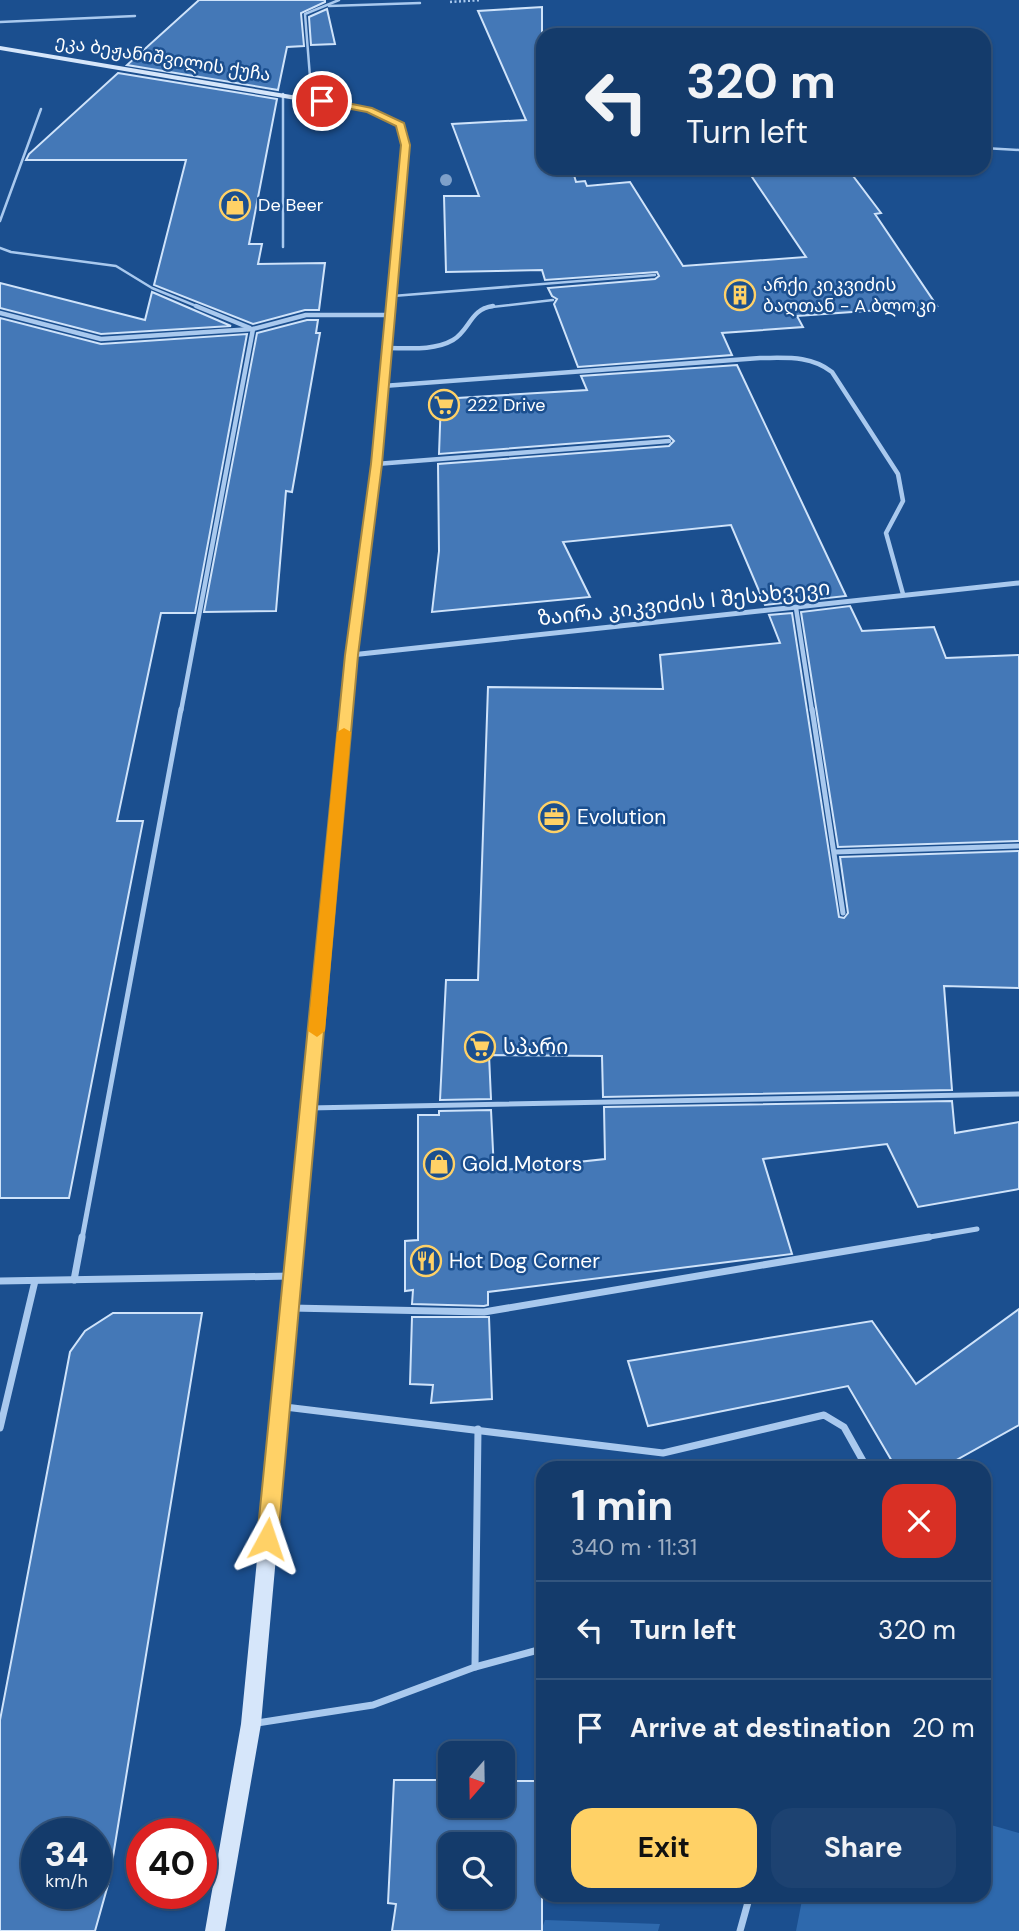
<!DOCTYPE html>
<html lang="en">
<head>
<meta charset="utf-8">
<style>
	:root { --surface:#143b6b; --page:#1d4271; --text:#f1f3f6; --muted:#9dadc1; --line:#33557e; --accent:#ffd166 }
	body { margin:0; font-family:"DM Sans","Noto Sans Georgian",sans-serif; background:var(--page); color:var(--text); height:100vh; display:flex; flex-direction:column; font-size:26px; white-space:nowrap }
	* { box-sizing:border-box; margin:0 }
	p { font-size:23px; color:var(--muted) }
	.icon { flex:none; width:38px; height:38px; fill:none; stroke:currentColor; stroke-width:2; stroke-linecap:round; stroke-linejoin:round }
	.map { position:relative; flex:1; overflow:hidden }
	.details { position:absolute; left:536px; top:1461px; width:455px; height:441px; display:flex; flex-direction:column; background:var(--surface); border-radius:21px; box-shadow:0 2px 5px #0004,0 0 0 2px var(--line) }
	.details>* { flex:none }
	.banner { position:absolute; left:536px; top:28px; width:455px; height:147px; border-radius:21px; box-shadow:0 2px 5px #0004,0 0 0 2px var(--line); background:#143b6b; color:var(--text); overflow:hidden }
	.needle { width:46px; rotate:200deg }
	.buttons { position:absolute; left:438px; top:1741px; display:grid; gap:14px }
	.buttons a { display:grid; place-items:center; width:77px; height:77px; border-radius:14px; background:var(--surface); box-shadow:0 2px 5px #0004,0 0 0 2px var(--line); font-size:35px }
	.speed { position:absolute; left:21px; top:1818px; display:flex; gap:14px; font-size:35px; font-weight:700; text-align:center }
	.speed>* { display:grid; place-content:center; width:91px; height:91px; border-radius:50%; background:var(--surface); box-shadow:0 2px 5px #0004,0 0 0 2px var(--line); line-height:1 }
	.speed small { font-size:18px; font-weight:400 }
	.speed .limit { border:10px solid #d22; background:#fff; color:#111 }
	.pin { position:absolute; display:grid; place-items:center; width:60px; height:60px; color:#fff; margin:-30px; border:4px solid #fff; border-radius:50%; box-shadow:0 2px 7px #0007 }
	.me { position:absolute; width:77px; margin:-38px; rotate:5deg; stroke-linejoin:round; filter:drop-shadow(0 0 5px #0008) }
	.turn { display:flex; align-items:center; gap:24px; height:147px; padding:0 35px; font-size:32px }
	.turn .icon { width:91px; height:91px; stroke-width:2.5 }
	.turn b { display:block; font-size:49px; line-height:60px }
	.round { display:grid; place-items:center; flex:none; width:74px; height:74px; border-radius:21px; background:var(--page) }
	.overview { display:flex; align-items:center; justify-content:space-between; height:119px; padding:0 35px }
	h1 { font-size:42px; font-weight:700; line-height:52px }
	.cta { display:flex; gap:14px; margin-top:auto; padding:14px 35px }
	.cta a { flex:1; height:80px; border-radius:21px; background:var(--accent); color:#111; font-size:28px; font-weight:700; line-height:80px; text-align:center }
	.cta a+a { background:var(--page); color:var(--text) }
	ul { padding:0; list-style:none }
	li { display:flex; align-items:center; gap:21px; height:98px; padding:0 35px; border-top:2px solid var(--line) }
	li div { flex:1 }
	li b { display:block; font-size:26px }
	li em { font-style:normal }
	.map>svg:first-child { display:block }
	.green { fill:#2e69ad }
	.building { fill:#4478b7; stroke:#cfe3fa; stroke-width:2; fill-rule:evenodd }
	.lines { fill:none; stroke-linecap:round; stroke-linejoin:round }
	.path { stroke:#a9c9ee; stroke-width:2.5; stroke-dasharray:2 2.5; stroke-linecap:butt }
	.lane-far3 { stroke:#a9c9ee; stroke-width:2.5 }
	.lane-far2 { stroke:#a9c9ee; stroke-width:4.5 }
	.lane-far1 { stroke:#a9c9ee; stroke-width:5 }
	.lane { stroke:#a9c9ee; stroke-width:7 }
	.street { stroke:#a9c9ee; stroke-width:5 }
	.secondary { fill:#d6e6fa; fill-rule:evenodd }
	.tree { fill:#7ea0ca }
	.route { fill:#ffd166; stroke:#a68842; stroke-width:2 }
	.slow { fill:#f59e0b }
	.labels { text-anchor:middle; stroke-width:5; stroke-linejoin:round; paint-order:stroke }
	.far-street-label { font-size:18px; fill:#fff; stroke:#1b4f8f }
	.far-poi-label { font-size:18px; fill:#fff; stroke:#1b4f8f; text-anchor:start }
	.street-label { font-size:21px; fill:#fff; stroke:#1b4f8f }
	.poi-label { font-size:21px; fill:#fff; stroke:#1b4f8f; text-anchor:start }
</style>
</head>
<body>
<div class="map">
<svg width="1019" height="1931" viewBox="0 0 1019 1931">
	<rect width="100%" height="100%" fill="#1b4f8f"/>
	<g class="green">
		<polygon points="984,1823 1019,1833 1019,1931 796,1931 803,1895 984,1895"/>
		<polygon points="545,1920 660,1924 658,1931 541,1931"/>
	</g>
	<g class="building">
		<polygon points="199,0 325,0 325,2 301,13 304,46 287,47 278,90 127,65"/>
		<polygon points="542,7 542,168 572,168 576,182 585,181 587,186 630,182 683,266 806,257 746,168 847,168 881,213 875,214 937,306 797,316 803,327 722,333 732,355 578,367 554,304 557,299 552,296 548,288 655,279 659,276 657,272 545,280 542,270 446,272 444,196 479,196 452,124 526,120 478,11"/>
		<polygon points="327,9 335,44 311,45 309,17"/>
		<polygon points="118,73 277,99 249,244 262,244 258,264 325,263 319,310 305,310 253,324 154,285 186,160 26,160 29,154"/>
		<polygon points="0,283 145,320 152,292 231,326 101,334 0,308"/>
		<polygon points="0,318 101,344 247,334 195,613 161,613 117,821 143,821 69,1198 0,1198"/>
		<polygon points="307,320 318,320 316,333 320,333 292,492 286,491 276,611 204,612 257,333"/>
		<polygon points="737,365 846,596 765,605 731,525 563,542 590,597 432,612 439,551 438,464 669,446 674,441 669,436 439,454 441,399 587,390 581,376"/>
		<polygon points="850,606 862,631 934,627 946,658 1019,655 1019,841 838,847 801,612"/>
		<polygon points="792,613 839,917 844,918 848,913 840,857 1019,851 1019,988 944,986 952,1090 603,1097 602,1056 489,1055 491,1099 440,1100 446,980 478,980 488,687 663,689 660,655 780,643 769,615"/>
		<polygon points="952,1101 955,1133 1019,1122 1019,1189 918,1207 887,1144 763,1159 792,1254 488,1292 488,1305 484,1306 412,1304 413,1290 405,1291 405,1241 418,1240 418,1115 439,1115 439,1111 491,1110 494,1171 605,1159 604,1107"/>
		<polygon points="1019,1309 1019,1425 942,1468 896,1468 848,1386 648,1426 628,1361 872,1321 916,1384"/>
		<path d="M113 1313H202L109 1881 95 1931H0V1720L70 1352 85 1331ZM37 1834H96V1894H37Z"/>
		<polygon points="412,1317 489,1317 492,1399 431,1403 433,1385 410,1384"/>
		<path d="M394 1780H450V1806H502V1781H542V1931H392L396 1904 388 1903ZM450 1844H502V1897H450Z"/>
	</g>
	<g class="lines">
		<polyline class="path" points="450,2 481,0"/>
		<g class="lane-far3">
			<polyline points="329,6 420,3"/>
			<polyline points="0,22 135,16"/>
			<polyline points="283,94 283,247"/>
			<polyline points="322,101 310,77 305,14 339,0"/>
			<polyline points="984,148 1019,150"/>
			<polyline points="0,221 41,109"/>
			<polyline points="0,248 11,252 116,266 152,288 201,308"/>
			<polyline points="393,296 655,275"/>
			<polyline points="483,308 553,300"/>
		</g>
		<g class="lane-far2">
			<polyline points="196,306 250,328"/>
			<polyline points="0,313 101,339 253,329 306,315 390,315"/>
			<path d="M387 348C408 348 434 351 453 340 470 330 470 309 493 306"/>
			<path d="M383 386 760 358C786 358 810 355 832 372L898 474 903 501 886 533 903 594"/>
			<polyline points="376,464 669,441"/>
			<polyline points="796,608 812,711"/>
			<polyline points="181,711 253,329"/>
		</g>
		<g class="lane-far1">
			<polyline points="812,709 843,913"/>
			<polyline points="835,852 1019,846"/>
			<polyline points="309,1108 1019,1094"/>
			<polyline points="82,1239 181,709"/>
			<polyline points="918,1239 977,1229"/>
		</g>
		<g class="lane">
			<polyline points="74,1280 82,1237"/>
			<polyline points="0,1281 291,1276"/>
			<polyline points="291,1308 484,1312 929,1237"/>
			<polyline points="285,1407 663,1453 824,1415 844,1427 867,1468"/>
			<polyline points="0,1428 35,1281"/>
			<polyline points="475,1667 478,1429"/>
			<polyline points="257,1723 373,1705 475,1667 542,1649"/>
			<polyline points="740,1931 750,1895"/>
		</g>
		<polyline class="street" points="351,655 1019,583"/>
		<polygon class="secondary" points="0,46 369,108 404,123 410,145 381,464 357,655 261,1724 225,1931 205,1931 241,1724 345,655 371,464 402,145 397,126 367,112 0,50"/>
	</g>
	<circle class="tree" cx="446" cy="180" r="6"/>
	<polygon class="route" points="322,98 372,108 404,123 410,145 382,464 358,655 278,1539 275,1545 267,1548 260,1545 257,1539 345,655 371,464 401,145 396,126 367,112 319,103 319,99"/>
	<polygon class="slow" points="344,728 351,732 325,1031 317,1037 308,1031 337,732"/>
	<defs>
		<g id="shop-ring" transform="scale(1.575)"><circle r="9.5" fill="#1b4f8f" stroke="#ffd166" stroke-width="1.5"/><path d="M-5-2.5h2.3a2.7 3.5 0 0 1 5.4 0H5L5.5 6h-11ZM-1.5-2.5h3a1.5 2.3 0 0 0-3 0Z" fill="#ffd166"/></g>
		<g id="building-ring" transform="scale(1.575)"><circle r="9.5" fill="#1b4f8f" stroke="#ffd166" stroke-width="1.5"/><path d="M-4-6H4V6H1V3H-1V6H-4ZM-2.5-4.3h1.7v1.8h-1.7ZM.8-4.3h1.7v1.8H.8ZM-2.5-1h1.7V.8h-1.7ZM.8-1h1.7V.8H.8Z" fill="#ffd166"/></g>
		<g id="supermarket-ring" transform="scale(1.575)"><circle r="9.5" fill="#1b4f8f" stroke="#ffd166" stroke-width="1.5"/><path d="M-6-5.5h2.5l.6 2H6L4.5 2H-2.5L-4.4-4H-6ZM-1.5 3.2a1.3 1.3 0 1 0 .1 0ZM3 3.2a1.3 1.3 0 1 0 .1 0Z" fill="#ffd166"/></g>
		<g id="office-ring" transform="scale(1.575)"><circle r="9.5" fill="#1b4f8f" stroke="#ffd166" stroke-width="1.5"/><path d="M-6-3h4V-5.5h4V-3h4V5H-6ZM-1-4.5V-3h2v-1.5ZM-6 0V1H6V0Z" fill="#ffd166"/></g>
		<g id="restaurant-ring" transform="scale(1.575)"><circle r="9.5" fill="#1b4f8f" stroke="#ffd166" stroke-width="1.5"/><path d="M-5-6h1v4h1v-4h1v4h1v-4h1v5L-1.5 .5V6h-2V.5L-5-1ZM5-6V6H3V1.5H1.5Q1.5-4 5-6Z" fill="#ffd166"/></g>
	</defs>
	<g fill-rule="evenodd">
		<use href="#shop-ring" x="235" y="205"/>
		<use href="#building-ring" x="740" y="295"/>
		<use href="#supermarket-ring" x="444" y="405"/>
		<use href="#office-ring" x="554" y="817"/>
		<use href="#supermarket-ring" x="480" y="1047"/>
		<use href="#shop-ring" x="439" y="1164"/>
		<use href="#restaurant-ring" x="426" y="1261"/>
	</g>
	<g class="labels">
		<g class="far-street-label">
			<text transform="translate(163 58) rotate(9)" y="6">ეკა ბეჟანიშვილის ქუჩა</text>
		</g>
		<g class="far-poi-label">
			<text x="258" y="211">De Beer</text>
			<text x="763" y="291">არქი კიკვიძის<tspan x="763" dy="21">ბაღთან - A ბლოკი</tspan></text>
			<text x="467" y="411">222 Drive</text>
		</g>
		<g class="street-label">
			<text transform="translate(684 603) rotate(-6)" y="7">ზაირა კიკვიძის I შესახვევი</text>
		</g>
		<g class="poi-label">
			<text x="577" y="824">Evolution</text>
			<text x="503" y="1054">სპარი</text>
			<text x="462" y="1171">Gold Motors</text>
			<text x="449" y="1268">Hot Dog Corner</text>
		</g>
	</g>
</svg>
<div class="buttons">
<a><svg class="needle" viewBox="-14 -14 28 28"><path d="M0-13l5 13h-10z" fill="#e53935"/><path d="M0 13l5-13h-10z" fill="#9dadc1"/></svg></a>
<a><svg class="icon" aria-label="search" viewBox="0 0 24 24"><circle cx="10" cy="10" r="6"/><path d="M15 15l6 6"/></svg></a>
</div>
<div class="speed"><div>34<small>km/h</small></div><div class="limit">40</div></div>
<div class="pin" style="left:322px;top:101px;background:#d93025"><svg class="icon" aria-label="arrive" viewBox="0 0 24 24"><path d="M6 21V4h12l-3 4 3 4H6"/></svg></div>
<svg class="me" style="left:267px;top:1539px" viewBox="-20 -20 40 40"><path d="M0-17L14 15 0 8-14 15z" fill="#ffd166" stroke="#fff" stroke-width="4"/></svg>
<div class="banner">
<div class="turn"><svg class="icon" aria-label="left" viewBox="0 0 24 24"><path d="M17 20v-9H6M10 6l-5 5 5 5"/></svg><div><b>320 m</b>Turn left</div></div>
</div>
<section class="details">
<div class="overview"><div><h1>1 min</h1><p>340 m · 11:31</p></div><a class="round" style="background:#d93025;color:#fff"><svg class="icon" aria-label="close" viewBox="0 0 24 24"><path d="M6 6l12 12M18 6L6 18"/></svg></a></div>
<ul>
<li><svg class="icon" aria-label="left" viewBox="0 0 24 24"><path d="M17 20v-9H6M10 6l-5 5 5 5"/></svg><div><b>Turn left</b></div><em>320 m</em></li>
<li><svg class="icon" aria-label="arrive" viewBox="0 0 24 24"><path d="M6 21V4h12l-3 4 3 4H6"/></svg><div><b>Arrive at destination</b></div><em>20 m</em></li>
</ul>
<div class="cta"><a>Exit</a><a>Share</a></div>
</section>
</div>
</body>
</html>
